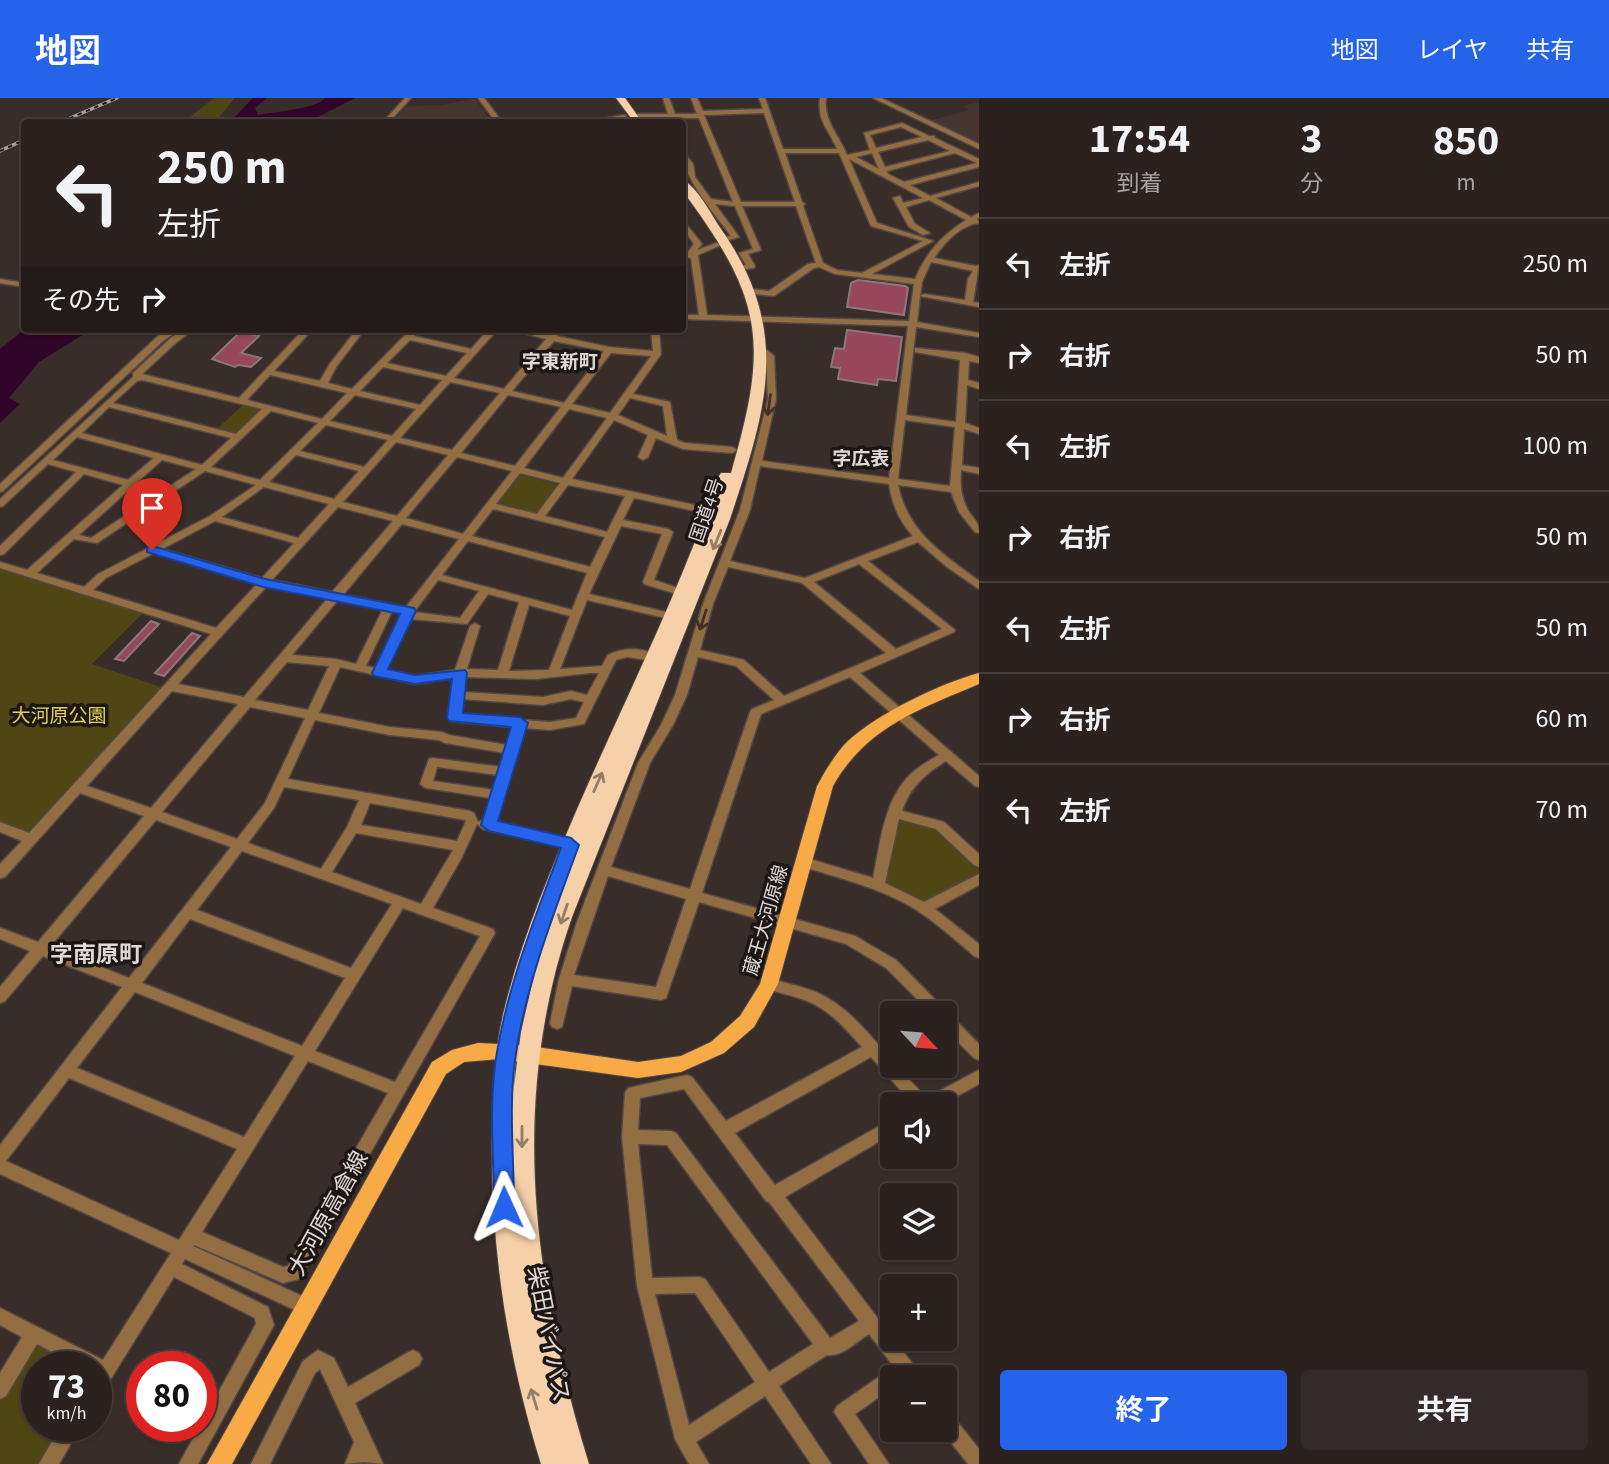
<!DOCTYPE html>
<html lang="ja">
<head>
<meta charset="utf-8">
<style>
	:root { --surface:#2b2220; --page:#332a29; --text:#f1f3f6; --muted:#a6a4a5; --line:#473f3e; --accent:#2563eb }
	body { margin:0; font-family:"Source Sans 3","Noto Sans JP",sans-serif; background:var(--page); color:var(--text); height:100vh; display:flex; flex-direction:column; font-size:26px; white-space:nowrap }
	* { box-sizing:border-box; margin:0 }
	p { font-size:23px; color:var(--muted) }
	.icon { flex:none; width:38px; height:38px; fill:none; stroke:currentColor; stroke-width:2; stroke-linecap:round; stroke-linejoin:round }
	.map { position:relative; flex:1; overflow:hidden }
	.details { display:flex; flex-direction:column; background:var(--surface); width:630px }
	.details>* { flex:none }
	.guide { position:absolute; left:21px; top:21px; width:665px; height:214px; border-radius:7px; box-shadow:0 2px 5px #0004,0 0 0 2px var(--line); background:#2b2220; color:var(--text); overflow:hidden }
	.needle { width:46px; rotate:116deg }
	.controls { position:absolute; left:880px; top:903px; display:grid; gap:14px }
	.controls a { display:grid; place-items:center; width:77px; height:77px; border-radius:7px; background:var(--surface); box-shadow:0 2px 5px #0004,0 0 0 2px var(--line); font-size:35px }
	.speed { position:absolute; left:21px; top:1253px; display:flex; gap:14px; font-size:35px; font-weight:700; text-align:center }
	.speed>* { display:grid; place-content:center; width:91px; height:91px; border-radius:50%; background:var(--surface); box-shadow:0 2px 5px #0004,0 0 0 2px var(--line); line-height:1 }
	.speed small { font-size:18px; font-weight:400 }
	.speed .limit { border:10px solid #d22; background:#fff; color:#111 }
	.pin { position:absolute; display:grid; place-items:center; width:60px; height:60px; color:#fff; margin:-72px -30px; border-radius:50% 50% 50% 0; rotate:-45deg; box-shadow:0 0 7px #0007 }
	.pin .icon { rotate:45deg }
	.me { position:absolute; width:77px; margin:-38px; rotate:359deg; stroke-linejoin:round; filter:drop-shadow(0 0 5px #0008) }
	.turn { display:flex; align-items:center; gap:24px; height:147px; padding:0 21px; font-size:32px }
	.turn .icon { width:91px; height:91px; stroke-width:2.5 }
	.turn b { display:block; font-size:49px; line-height:60px }
	.then { display:flex; align-items:center; height:66px; padding:0 21px; background:#0003; gap:14px; font-size:26px }
	.eta { display:flex; justify-content:space-evenly; align-items:center; height:119px; text-align:center }
	.eta b { font-size:42px; font-weight:700; line-height:49px }
	.primary-button { display:flex; gap:14px; margin-top:auto; padding:14px 21px }
	.primary-button a { flex:1; height:80px; border-radius:7px; background:var(--accent); color:#fff; font-size:28px; font-weight:700; line-height:80px; text-align:center }
	.primary-button a+a { background:var(--page); color:var(--text) }
	ul { padding:0; list-style:none }
	li { display:flex; align-items:center; gap:21px; height:91px; padding:0 21px; border-top:2px solid var(--line) }
	li div { flex:1 }
	li b { display:block; font-size:26px }
	li em { font-style:normal }
	header { display:flex; align-items:center; gap:42px; box-sizing:border-box; height:98px; padding:0 35px; background:var(--accent); color:#fff }
	header strong { font-size:33px }
	nav { display:flex; gap:38px; margin-inline-start:auto; font-size:24px }
	main { display:flex; flex:1; min-height:0 }
	.map>svg:first-child { display:block }
	.built { fill:#46342e }
	.green { fill:#4f4613 }
	.water { fill:#31042a }
	.building { fill:#98475b; stroke:#887a7c; stroke-width:2 }
	.lines { fill:none; stroke-linecap:round; stroke-linejoin:round }
	.minor-casing { stroke:#544846; stroke-width:3 }
	.major-casing { stroke:#544846; stroke-width:2 }
	.highway-casing { stroke:#544846; stroke-width:2 }
	.minor { fill:#946e43; fill-rule:evenodd }
	.major { fill:#f8aa47; fill-rule:evenodd }
	.highway { fill:#f6d0a8; fill-rule:evenodd }
	.rail-casing { stroke:#a89f9c; stroke-width:3.5 }
	.rail { stroke:#1c1715; stroke-width:2; stroke-dasharray:4.5; stroke-linecap:butt }
	.oneway { stroke:#403123 }
	.oneway2 { stroke:#947d66 }
	.route { fill:#2563eb; stroke:#184099; stroke-width:2 }
	.labels { text-anchor:middle; stroke-width:7; stroke-linejoin:round; paint-order:stroke }
	.far-quarter-label { font-size:19px; font-weight:bold; fill:#e0d8d6; stroke:#1c1715 }
	.street-label { font-size:19px; fill:#e0d8d6; stroke:#1c1715 }
	.park-label { font-size:19px; fill:#e3cf58; stroke:#1c1715 }
	.quarter-label { font-size:23px; font-weight:bold; fill:#e0d8d6; stroke:#1c1715 }
	.near-street-label { font-size:23px; fill:#e0d8d6; stroke:#1c1715 }
</style>
</head>
<body>
<header>
<strong>地図</strong>
<nav><a>地図</a><a>レイヤ</a><a>共有</a></nav>
</header>
<main>
<div class="map">
<svg width="979" height="1366" viewBox="0 0 979 1366">
	<rect width="100%" height="100%" fill="#392d2a"/>
	<g class="built">
		<polygon points="474,0 492,24 393,24 405,8 444,7"/>
		<polygon points="979,4 979,47 928,23 969,12 962,8"/>
	</g>
	<g class="green">
		<polygon points="214,0 235,0 215,24 184,24"/>
		<polygon points="243,307 261,311 261,314 238,336 216,332"/>
		<polygon points="518,376 560,387 539,415 535,416 496,404"/>
		<polygon points="0,471 144,514 92,566 164,590 33,733 28,735 0,724"/>
		<polygon points="902,720 937,730 979,767 979,776 928,805 889,788 885,784 898,723"/>
		<polygon points="40,1243 92,1269 37,1269 37,1328 68,1328 44,1366 0,1366 0,1300 31,1250"/>
	</g>
	<g class="water">
		<path d="M253 0H267L255 10 258 17C273 14 316 11 325 0H355L308 24H230Z"/>
		<polygon points="25,231 92,231 39,264 9,300 20,306 0,325 0,251"/>
	</g>
	<g class="building">
		<polygon points="858,182 905,188 908,190 904,217 847,209 851,185"/>
		<polygon points="847,232 902,239 896,283 878,281 877,287 838,281 840,270 831,269 835,250 844,251"/>
		<polygon points="240,234 259,238 241,255 261,260 251,269 238,267 235,269 212,261"/>
		<polygon points="151,523 159,526 124,563 115,561"/>
		<polygon points="192,535 200,538 164,578 155,575"/>
	</g>
	<g class="lines">
		<g class="minor-casing">
			<g id="minor">
				<polygon points="405,0 411,0 389,24 383,24"/>
				<polygon points="478,0 484,0 502,24 496,24"/>
				<path d="M663 0H669L675 16H697L691 0H697L703 13 763 11 759 0H765L783 51H837C829 31 817 24 820 0H826C823 23 839 37 847 57L870 52 864 35 902 25 929 38H934L935 40 979 61V69L910 87 930 98 979 84V88L936 100 971 119 979 115V120L977 121 979 125C961 127 945 144 934 160L976 168 979 167 973 204 979 205V209L920 198 917 224 979 235V239L916 229 906 317 956 324 960 262 915 254V250L965 255 979 259V265L969 263 968 282 979 285V291L967 287 965 325 979 330V336L964 331 962 367 979 370V376L961 372C960 388 961 400 969 414 975 423 979 424 979 435L975 434 959 414 951 394 898 387C908 435 943 456 979 483V491L947 469 918 444 868 463 955 532 954 534 860 575 979 678V689L975 688 946 663C925 676 910 689 902 713L944 724 979 756V769L974 767 936 731 899 721 885 785 924 804 979 776V787L935 811 979 846V860L974 858C955 841 936 825 915 811 879 789 838 780 798 767L797 764 798 761 803 759 873 780C880 748 883 706 907 680 916 670 928 663 939 657L850 579 761 616 702 795 855 838 896 862 979 946V962L974 960 945 931V915H931L886 870 846 846 699 804 666 900 661 902 572 888 562 929 557 931 552 929 550 925 559 881 577 824 638 665 661 627 675 597 703 506 740 412 768 301 766 259 758 254V250H764L774 258 776 301 762 363 889 380 908 228 682 221V217H699L691 160 685 158 694 146 682 129V121L702 146 697 152 717 145 721 147 698 157 707 217 909 223 914 186 835 176 819 169 814 170 774 198 747 195 746 193 750 191 769 193 808 166 816 165 796 108H742L761 152 748 156 755 168 754 170 738 172V168L746 167 739 155 753 151 735 108 715 106 739 139 722 144V140L731 138C714 115 682 79 682 52L693 66 695 79 711 101 733 104 699 20H676L677 24H671L669 20H633L630 18 633 16H668ZM764 15 795 104H741L704 17ZM901 29 922 39 876 50 870 37ZM928 42 950 53 885 69 878 54ZM785 55H839L871 128 923 143 862 175 837 172 823 165 803 108 805 106 802 104ZM872 55 879 71 856 59ZM955 55 977 65 904 84 888 76 887 73ZM849 61 923 100 903 105 900 98 893 100 909 129 923 137 930 135 915 126 906 109 929 102 966 122C941 138 926 155 915 181L872 176 933 143 877 125ZM931 164 973 173 968 181 965 202 924 196 920 198 922 184ZM905 322 955 329 950 388 898 381ZM760 368 889 386C892 406 899 423 913 438L805 480 730 463 750 412ZM859 466 942 531 896 551 814 484ZM728 469 802 485 886 555 784 598 744 562 700 552 713 506ZM698 559 736 568 774 602 752 611 750 614 690 791 611 769 650 665 673 627 687 597ZM608 778 686 801 656 889 574 877Z"/>
				<polygon points="873,0 881,0 979,46 979,51"/>
				<polygon points="624,17 626,18 626,20 598,24 585,24"/>
				<polygon points="0,181 24,185 24,189 0,185"/>
				<polygon points="172,231 182,231 164,242 3,393 0,394 0,386 158,238"/>
				<path d="M184 231H194L178 243 142 276 239 300 304 231H313L274 273 320 283 329 267 357 231H365L336 269 328 285 352 291 411 231H420L414 238 471 251 489 231H498L454 280 504 291 546 241 508 231H523L550 237 555 231H563L557 238 609 249 653 253 651 231H659L661 256 633 296 670 304 677 342 685 345 732 349 737 352 732 355 683 351 656 340 648 359 643 362 638 359 648 337 614 322 572 381 714 411 719 414 714 417 634 400 623 422 668 431 673 434 654 482 684 492 685 494 680 497 644 486 643 484 662 436 621 428 589 496 670 515 675 518 670 521 587 502 560 571 602 568 608 557C623 549 645 549 659 559L653 563 627 559 616 562 584 626 550 632 524 630 496 724 571 741 576 743 577 746 576 749 571 751 483 731 477 726 462 759 433 810 493 831 495 835 299 1181 283 1185 194 1147 193 1148 311 1202 313 1208 311 1214 305 1216 299 1214 185 1161 182 1166 268 1209 274 1227 198 1366H179L256 1226 255 1220 174 1179 102 1295 96 1298V1269H80L37 1246 6 1298 0 1301V1275L22 1239 0 1227V1210L103 1262 171 1155 0 1076V1047L122 889 43 858 5 903 0 905V889L30 853 0 841V830L38 844 144 718 80 695 5 779 0 780V766L22 743 0 734V724L29 735 211 536 0 470V464L27 472 123 387 84 376 4 456 0 457V448L76 374 48 366 3 408 0 409V401L133 279V275L172 239ZM410 242 467 255 446 278 387 265ZM554 243 604 253 564 305 512 293ZM611 255 651 258 610 315 572 306ZM383 269 442 282 420 307 360 293ZM270 277 347 295 322 321 247 302ZM142 282 262 311 236 336 113 305 137 283ZM450 284 500 295 452 352 400 340ZM355 297 416 311 392 338 330 323ZM508 297 561 309 515 368 461 355ZM630 300 663 308 667 338 618 317ZM109 309 231 340 202 367 82 335ZM569 311 607 320 563 380 524 370ZM271 313 318 325 260 382 211 369ZM326 327 388 342 364 369 300 353ZM77 339 154 360 128 382 53 362ZM396 344 448 357 397 418 343 404ZM296 357 359 373 334 401 269 384ZM457 359 512 373 463 436 406 420ZM162 362 196 371 91 440 79 437ZM205 373 256 387 210 418 98 476 84 489 37 475 74 441 97 445ZM520 375 560 385 537 416 496 406ZM568 387 625 398 607 434 545 418ZM264 389 329 406 298 440 222 419ZM338 409 393 423 332 494 272 482ZM493 411 605 439 590 469 472 438ZM215 423 294 445 262 480 162 451ZM402 426 459 441 406 509 343 497ZM468 443 587 475 572 512 442 477ZM154 455 257 486 216 530 93 492 106 480ZM438 482 479 493 460 520 414 514ZM267 488 328 500 244 599 178 586ZM488 496 519 504 498 572 467 571 480 528 475 525 470 528 455 572 415 578 386 572 411 521 467 526ZM338 502 383 511 356 566 336 561 292 557ZM529 507 570 518 549 572 509 573ZM392 513 403 515 375 570 366 568ZM287 564 329 568 308 612 255 602ZM340 569 415 586 454 580 449 620 451 623 513 629 507 647 449 637 442 634 390 629 319 615ZM590 575H599L587 597 571 593 543 599 464 594 465 579 536 581ZM172 593 238 606 151 710 87 688ZM463 601 543 607 571 601 584 604 576 620 550 624 461 617ZM250 609 305 620 265 705 237 741 162 714ZM315 622 390 637 439 642 445 645 505 655 501 669 433 660 429 661 420 686 426 690 491 700 484 722 478 724 474 715 470 713 288 681ZM437 669 498 677 494 692 433 683ZM284 689 359 702 347 729 321 771 248 745 274 710ZM370 705 465 722 466 723 457 743 361 727ZM156 722 231 749 129 880 50 849ZM356 735 453 752 421 806 332 774ZM242 753 392 806 351 870 197 812ZM403 810 480 838 395 984 315 953ZM190 821 345 880 302 948 142 885ZM135 894 295 958 244 1039 77 970ZM308 963 388 995 288 1168 283 1169 202 1134ZM69 980 237 1051 179 1142 6 1063Z"/>
				<path d="M769 880C784 885 801 888 816 894 848 908 870 937 892 963V968H897L926 1000 979 972V986L943 1006H913L871 959 735 1035 775 1087 892 1021V1036L785 1099 918 1273 921 1279H901L899 1277 900 1279H892V1290L855 1316 889 1366H869L834 1314 837 1308 886 1274 892 1271 897 1273 869 1236C856 1244 842 1259 827 1257L779 1288 831 1366H811L765 1298 696 1344 709 1366H689L675 1341 637 1188 622 1039 625 995 628 990 687 977 692 979 726 1023 862 949C846 931 830 912 807 903 793 897 778 895 764 890L762 886 764 882ZM684 991 766 1103 769 1104 859 1223 830 1240 676 1035 671 1033 638 1032 640 1000ZM638 1046 667 1047 813 1246 769 1274 705 1181 699 1179 652 1180ZM695 1195 755 1284 689 1327 655 1196Z"/>
				<polygon points="318,1252 334,1260 348,1289 407,1255 413,1252 419,1255 422,1261 419,1267 355,1305 383,1366 364,1364 345,1366 354,1344 320,1271 315,1275 270,1366 251,1366 303,1263"/>
				<polygon points="945,1313 951,1316 979,1351 979,1366 968,1366 941,1332 945,1332"/>
				<polygon points="61,1328 81,1328 59,1366 39,1366"/>
			</g>
		</g>
		<g class="major-casing">
			<path id="major" d="M979 575V586C920 611 866 629 833 688L778 886 754 929 724 955 681 974 638 980 499 961 464 964 446 976 232 1366H207L432 964 452 952 478 945 523 947 638 964 681 958 711 944 740 918 760 886 817 688C826 672 835 656 848 643 879 615 939 586 979 575Z"/>
		</g>
		<g class="highway-casing">
			<g id="highway">
				<polygon points="616,0 625,0 642,24 634,24"/>
				<path d="M682 81C698 90 711 116 721 131 793 234 766 312 730 421L572 819C508 1003 533 1184 589 1366H541C507 1257 490 1147 492 1033 493 993 494 956 503 917 520 845 549 776 578 709 626 599 681 491 719 378L721 375H731C769 244 764 202 682 92ZM535 873 521 934 514 988C515 949 524 910 535 873Z"/>
			</g>
		</g>
		<use href="#minor" class="minor"/>
		<use href="#major" class="major"/>
		<use href="#highway" class="highway"/>
		<g class="rail-casing">
			<g id="rail">
				<polyline points="61,24 117,0"/>
				<polyline points="0,53 24,42"/>
			</g>
		</g>
		<use href="#rail" class="rail"/>
	</g>
	<defs><path id="oneway-shaft" d="M-6 0H5M1.5-3L5.5 0L1.5 3" fill="none" stroke-width="1.6" stroke-linecap="round" stroke-linejoin="round" transform="scale(1.75)"/></defs>
	<g class="oneway">
		<use href="#oneway-shaft" transform="translate(769 307) rotate(98)"/>
		<use href="#oneway-shaft" transform="translate(703 522) rotate(108)"/>
	</g>
	<g class="oneway2">
		<use href="#oneway-shaft" transform="translate(717 442) rotate(112)"/>
		<use href="#oneway-shaft" transform="translate(598 684) rotate(-66)"/>
		<use href="#oneway-shaft" transform="translate(564 816) rotate(109)"/>
		<use href="#oneway-shaft" transform="translate(522 1039) rotate(90)"/>
		<use href="#oneway-shaft" transform="translate(534 1301) rotate(-107)"/>
	</g>
	<path class="route" d="M152 448 265 481 414 510 416 513 388 571 415 577 465 572 467 575 463 615 520 619 528 625 498 723 571 740 579 747C554 815 527 883 516 955 508 1005 514 1059 514 1109L511 1116 504 1119 497 1116 494 1109C494 1059 488 1004 497 954 509 883 536 817 561 750L489 733 481 727 511 629 449 623 447 620 452 581 415 586 374 578 372 575 400 516 263 489 147 454V449Z"/>
	<g class="labels">
		<g class="far-quarter-label">
			<text x="560" y="270">字東新町</text>
			<text x="861" y="367">字広表</text>
		</g>
		<g class="street-label">
			<text transform="translate(706 412) rotate(-71)" y="7">国道4号</text>
			<text transform="translate(765 822) rotate(-74)" y="7">蔵王大河原線</text>
		</g>
		<g class="park-label">
			<text x="59" y="624">大河原公園</text>
		</g>
		<g class="quarter-label">
			<text x="96" y="864">字南原町</text>
		</g>
		<g class="near-street-label">
			<text transform="translate(328 1115) rotate(-61)" y="8">大河原高倉線</text>
			<text transform="translate(549 1236) rotate(79)" y="8">柴田バイパス</text>
		</g>
	</g>
</svg>
<div class="controls">
<a><svg class="needle" viewBox="-14 -14 28 28"><path d="M0-13l5 13h-10z" fill="#e53935"/><path d="M0 13l5-13h-10z" fill="#a6a4a5"/></svg></a>
<a><svg class="icon" aria-label="sound" viewBox="0 0 24 24"><path d="M4 9h4l5-4v14l-5-4H4zM17 9q2 3 0 6"/></svg></a>
<a><svg class="icon" aria-label="layers" viewBox="0 0 24 24"><path d="M12 4l9 5-9 5-9-5zM3 14l9 5 9-5"/></svg></a>
<a>+</a>
<a>−</a>
</div>
<div class="speed"><div>73<small>km/h</small></div><div class="limit">80</div></div>
<div class="pin" style="left:152px;top:452px;background:#d93025"><svg class="icon" aria-label="arrive" viewBox="0 0 24 24"><path d="M6 21V4h12l-3 4 3 4H6"/></svg></div>
<svg class="me" style="left:504px;top:1109px" viewBox="-20 -20 40 40"><path d="M0-17L14 15 0 8-14 15z" fill="#2563eb" stroke="#fff" stroke-width="4"/></svg>
<div class="guide">
<div class="turn"><svg class="icon" aria-label="left" viewBox="0 0 24 24"><path d="M17 20v-9H6M10 6l-5 5 5 5"/></svg><div><b>250 m</b>左折</div></div>
<div class="then">その先<svg class="icon" aria-label="right" viewBox="0 0 24 24"><path d="M7 20v-9h11M14 6l5 5-5 5"/></svg></div>
</div>
</div>
<section class="details">
<div class="eta">
<div><b>17:54</b><p>到着</p></div>
<div><b>3</b><p>分</p></div>
<div><b>850</b><p>m</p></div>
</div>
<ul>
<li><svg class="icon" aria-label="left" viewBox="0 0 24 24"><path d="M17 20v-9H6M10 6l-5 5 5 5"/></svg><div><b>左折</b></div><em>250 m</em></li>
<li><svg class="icon" aria-label="right" viewBox="0 0 24 24"><path d="M7 20v-9h11M14 6l5 5-5 5"/></svg><div><b>右折</b></div><em>50 m</em></li>
<li><svg class="icon" aria-label="left" viewBox="0 0 24 24"><path d="M17 20v-9H6M10 6l-5 5 5 5"/></svg><div><b>左折</b></div><em>100 m</em></li>
<li><svg class="icon" aria-label="right" viewBox="0 0 24 24"><path d="M7 20v-9h11M14 6l5 5-5 5"/></svg><div><b>右折</b></div><em>50 m</em></li>
<li><svg class="icon" aria-label="left" viewBox="0 0 24 24"><path d="M17 20v-9H6M10 6l-5 5 5 5"/></svg><div><b>左折</b></div><em>50 m</em></li>
<li><svg class="icon" aria-label="right" viewBox="0 0 24 24"><path d="M7 20v-9h11M14 6l5 5-5 5"/></svg><div><b>右折</b></div><em>60 m</em></li>
<li><svg class="icon" aria-label="left" viewBox="0 0 24 24"><path d="M17 20v-9H6M10 6l-5 5 5 5"/></svg><div><b>左折</b></div><em>70 m</em></li>
</ul>
<div class="primary-button"><a>終了</a><a>共有</a></div>
</section>
</main>
</body>
</html>
